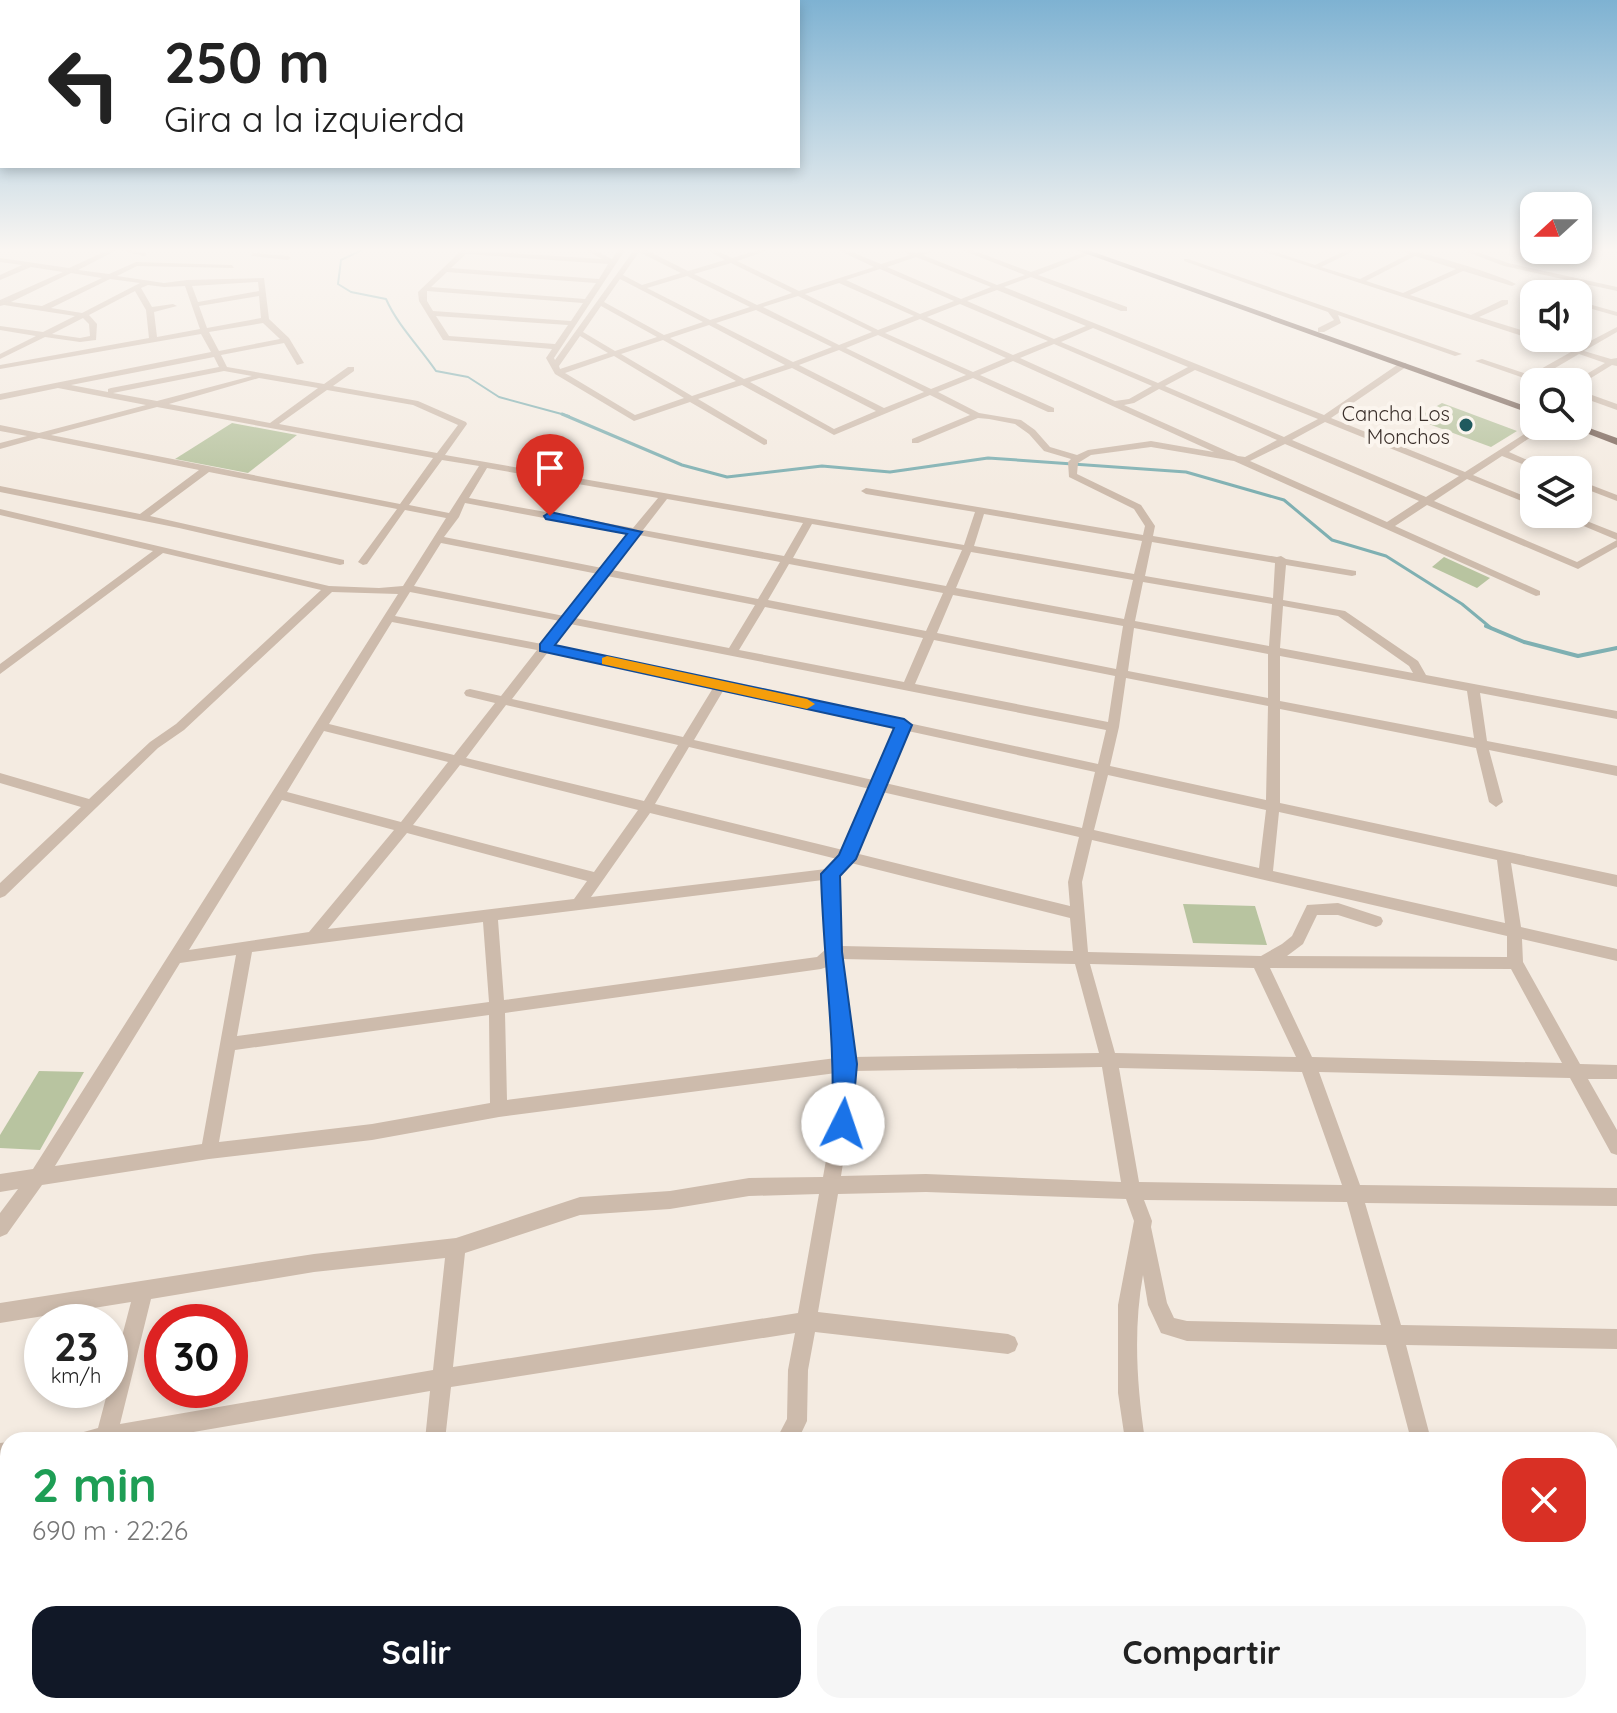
<!DOCTYPE html>
<html lang="es">
<head>
<meta charset="utf-8">
<style>
	:root { --surface:#fff; --page:#f6f6f6; --text:#222; --muted:#767676; --accent:#111827 }
	body { margin:0; font-family:Quicksand,sans-serif; background:var(--page); color:var(--text); height:100vh; display:flex; flex-direction:column; font-size:30px; white-space:nowrap }
	* { box-sizing:border-box; margin:0 }
	p { font-size:26px; color:var(--muted) }
	.icon { flex:none; width:44px; height:44px; fill:none; stroke:currentColor; stroke-width:2; stroke-linecap:round; stroke-linejoin:round }
	.map { position:relative; flex:1; overflow:hidden }
	.sheet { position:absolute; left:0px; top:1432px; width:1618px; height:282px; display:flex; flex-direction:column; background:var(--surface); border-radius:24px 24px 0 0; box-shadow:0 4px 12px #0003 }
	.sheet>* { flex:none }
	.guide { position:absolute; left:0px; top:0px; width:800px; height:168px; box-shadow:0 4px 12px #0003; background:#fff; color:var(--text); overflow:hidden }
	.needle { width:52px; rotate:249deg }
	.fabs { position:absolute; left:1520px; top:192px; display:grid; gap:16px }
	.fabs a { display:grid; place-items:center; width:72px; height:72px; border-radius:16px; background:var(--surface); box-shadow:0 4px 12px #0003; font-size:40px }
	.speed { position:absolute; left:24px; top:1304px; display:flex; gap:16px; font-size:40px; font-weight:700; text-align:center }
	.speed>* { display:grid; place-content:center; width:104px; height:104px; border-radius:50%; background:var(--surface); box-shadow:0 4px 12px #0003; line-height:1 }
	.speed small { font-size:20px; font-weight:400 }
	.speed .limit { border:12px solid #d22; background:#fff; color:#111 }
	.pin { position:absolute; display:grid; place-items:center; width:68px; height:68px; color:#fff; margin:-82px -34px; border-radius:50% 50% 50% 0; rotate:-45deg; box-shadow:0 0 8px #0007 }
	.pin .icon { rotate:45deg }
	.me { position:absolute; width:88px; margin:-44px; rotate:4deg; stroke-linejoin:round; filter:drop-shadow(0 0 6px #0008) }
	.turn { display:flex; align-items:center; gap:28px; height:168px; padding:0 32px; font-size:36px }
	.turn .icon { width:104px; height:104px; stroke-width:2.5 }
	.turn b { display:block; font-size:56px; line-height:68px }
	.round { display:grid; place-items:center; flex:none; width:84px; height:84px; border-radius:24px; background:var(--page) }
	.summary { display:flex; align-items:center; justify-content:space-between; height:136px; padding:0 32px }
	h1 { font-size:48px; font-weight:800; line-height:60px; color:#1e9e55 }
	.primary-button { display:flex; gap:16px; margin-top:auto; padding:16px 32px }
	.primary-button a { flex:1; height:92px; border-radius:24px; background:var(--accent); color:#fff; font-size:32px; font-weight:800; line-height:92px; text-align:center }
	.primary-button a+a { background:var(--page); color:var(--text) }
	.map>svg:first-child { display:block }
	.green { fill:#b8c4a0 }
	.lines { fill:none; stroke-linecap:round; stroke-linejoin:round }
	.stream-far2 { stroke:#7fb0b2; stroke-width:2 }
	.stream-far1 { stroke:#7fb0b2; stroke-width:3 }
	.stream { stroke:#7fb0b2; stroke-width:4 }
	.minor { fill:#cdbbac; fill-rule:evenodd }
	.major { fill:#7d675c; fill-rule:evenodd }
	.route { fill:#1a73e8; stroke:#114b97; stroke-width:2 }
	.slow { fill:#f59e0b }
	.poi-dot { fill:#1f5a5e; stroke:#fbf5ee; stroke-width:3 }
	.labels { text-anchor:middle; stroke-width:8; stroke-linejoin:round; paint-order:stroke }
	.far-poi-label { font-size:20px; fill:#3b302b; stroke:#fbf5ee; text-anchor:end }
</style>
</head>
<body>
<div class="map">
<svg width="1617" height="1713" viewBox="0 0 1617 1713">
	<rect width="100%" height="100%" fill="#f4ebe1"/>
	<g class="green">
		<polygon points="1442,403 1517,431 1491,447 1415,419"/>
		<polygon points="232,423 297,435 248,473 175,459"/>
		<polygon points="1444,557 1490,578 1477,588 1432,567"/>
		<polygon points="1183,904 1255,906 1267,945 1193,943"/>
		<polygon points="39,1071 84,1072 40,1150 0,1148 0,1135"/>
	</g>
	<g class="lines">
		<path class="stream-far2" d="M362 250 341 260 338 284 351 292 386 299C398 326 419 346 436 371L468 377 499 397 569 416"/>
		<polyline class="stream-far1" points="562,414 682,465 727,477 822,466 890,472 988,458 1186,472 1284,500 1332,540 1386,556 1462,604 1491,628"/>
		<polyline class="stream" points="1486,626 1524,642 1578,656 1617,648"/>
		<g class="minor">
			<path d="M108 250H117L78 270 109 274 136 262 232 265 234 268 137 266 117 276 164 283 187 280 264 278 269 319 289 338 304 363 297 365 284 343 221 355 227 367 324 384 348 367H354V371L333 386 418 401 466 422 467 424 445 455 964 545 975 512 866 494 861 491 866 488 1143 535 1145 526 1134 509 1069 477 1068 462 1071 459 1044 451 1029 434 1015 424 989 419 978 418 918 443H912V439L970 415 930 395 834 435 742 385 698 399 767 440V444L764 445 690 402 634 421 555 374 546 358 552 349 443 340 419 301 418 292 462 250 602 259 586 250H594L612 259 618 250H625L554 358 555 360 634 250H646L688 271 725 260 707 250H716L732 258 758 250H769L737 261 799 291 874 267 838 250H847L881 264 910 255 901 250 917 253 935 250 923 255 997 285 1025 275 962 250H972L1031 272 1088 251 1090 254 1038 275 1127 307V311H1121L1031 277 1004 287 1324 415 1400 363H1406V367L1331 418 1465 472 1537 426H1547L1509 452 1550 470H1537L1502 456 1473 475 1534 500V506L1467 479 1434 501 1577 562 1617 540 1555 514H1569L1617 533V547L1578 569 1427 505 1395 526 1540 591V595L1536 596 1234 461 1151 447 1091 455 1078 463 1077 474 1141 505 1155 526 1153 536 1277 557 1281 556 1286 559 1356 571V575L1352 576 1286 565 1283 600 1345 611 1418 661 1426 675 1617 711V719L1480 693 1487 741 1617 766V776L1489 750 1503 802 1496 807 1489 802 1476 748 1280 709V803L1617 875V887L1511 863 1521 927 1617 949V961L1522 939 1523 962 1580 1064 1617 1065V1079H1588L1617 1130V1155L1611 1153 1570 1078 1319 1072 1360 1185 1617 1188V1206L1365 1203 1401 1325 1617 1329V1349L1406 1345 1431 1440H1411L1386 1345 1187 1341 1161 1333 1148 1305 1143 1275C1133 1330 1137 1386 1145 1440H1125L1118 1393V1305L1134 1221 1126 1199 926 1192 838 1194 818 1312 1008 1334 1015 1337 1018 1344 1015 1351 1008 1354 815 1332 808 1370 807 1421 798 1440H776L787 1419 788 1370 795 1333 451 1387 445 1440H425L430 1391 147 1440H77L80 1433 98 1428 108 1390H110V1382L131 1302 0 1323V1303L314 1254 456 1238 580 1197 670 1191 749 1178 823 1177 837 1099 836 1073 499 1117 372 1140 209 1159 42 1185 7 1234 0 1237V1213L18 1189 0 1192V1174L33 1169 398 594 332 592 184 730 158 748 5 896 0 898V883L81 807 0 783V773L89 799 150 742 176 724 321 590 163 553 0 674V664L153 551 0 515V509L329 586 379 588 403 586 446 518 405 510 367 564 363 565 358 562 397 509 209 472 150 516 344 560V564L340 565 179 528 0 492V486L140 514 199 470 39 438 0 449V443L27 436 0 431V425L39 433 146 405 58 388 0 400V394L211 352 201 334 0 369V365L149 338 146 310 135 291 89 315 97 324 96 340 80 342 45 337 0 359V354L36 336 0 330V326L43 332 75 316 4 305 0 306V300L63 272 31 267 0 280V275L22 265 0 262V258L69 268ZM639 252 681 273 642 285 623 275ZM466 254 608 264 599 279 451 268ZM916 257 991 287 961 299 887 267ZM731 263 792 293 757 305 694 274ZM880 269 954 301 920 314 846 280ZM447 272 596 283 585 299 431 287ZM71 273 102 278 42 306 11 302ZM687 276 750 307 710 320 647 288ZM110 279 140 283 82 313 51 308ZM620 279 703 322 664 335 604 302ZM258 282 259 291 198 302 192 286ZM839 283 914 316 878 330 805 294ZM148 285 164 287 185 286 200 329 157 337 154 312 177 306 173 304 152 307 141 288ZM997 290 1086 326 1054 339 967 301ZM427 291 583 303 571 321 433 311 427 301ZM259 296 261 318 207 328 199 306ZM798 296 872 332 839 345 763 307ZM960 304 1048 341 1013 355 927 317ZM601 306 657 337 615 351 583 332ZM756 310 832 347 793 362 716 323ZM436 316 568 325 555 344 449 336ZM83 318 89 324 90 336 80 338 52 334ZM920 319 1006 358 973 372 885 333ZM263 323 280 339 219 351 209 332ZM709 325 785 365 744 379 670 338ZM1093 328 1188 367 1158 383 1061 342ZM878 335 966 375 931 389 846 348ZM580 336 608 353 560 369 559 366ZM663 340 736 381 692 396 621 354ZM1054 344 1152 386 1129 399 1115 401 1020 358ZM839 350 924 392 884 408 799 365ZM614 356 684 398 635 415 565 373ZM214 357 219 367 111 388 108 389V392L71 385ZM1013 361 1214 452 1151 441 1088 450 1077 455 1050 447 1035 430 1021 420 979 413 938 392 973 378 1048 412H1054V408L980 375ZM792 368 876 411 834 429 750 382ZM1195 370 1318 419 1284 437 1165 386ZM224 371 252 376 157 401 113 393ZM259 378 318 388 270 423 169 404ZM1159 389 1277 440 1245 457 1238 456 1124 405 1134 403ZM327 390 413 405 458 425 437 453 279 424ZM157 407 433 458 400 504 51 435ZM1325 422 1459 476 1426 497 1292 440ZM1285 444 1419 501 1387 522 1250 461ZM442 460 479 466 449 513 409 505ZM487 468 658 498 633 528 469 498ZM667 499 803 523 784 556 643 530ZM465 503 629 534 602 568 444 537 459 517ZM984 514 1142 541 1134 574 974 546ZM812 524 962 550 946 586 793 558ZM639 535 780 562 758 599 612 570ZM1152 542 1275 563 1273 598 1145 576ZM441 543 598 574 564 616 414 586ZM971 552 1133 580 1124 619 956 588ZM789 564 943 593 926 631 768 600ZM607 576 755 605 729 648 575 618ZM1143 582 1272 604 1269 646 1135 621ZM410 592 560 621 542 644 395 616ZM953 595 1123 626 1116 669 937 633ZM1283 606 1338 616 1409 666 1413 673 1280 648ZM765 607 923 638 904 682 739 650ZM392 622 537 650 501 696 470 689 466 690 464 693 466 696 495 703 454 755 329 724ZM570 624 1106 730 1098 764 553 646ZM1134 628 1268 654V698L1128 671ZM934 640 1115 676 1108 722 915 684ZM548 652 713 688 683 737 512 699ZM1280 656 1467 691 1474 738 1280 701ZM1126 678 1268 706 1266 800 1110 766 1119 727ZM723 691 896 729 873 780 694 740ZM506 705 678 745 644 801 466 758ZM324 731 448 762 401 822 287 792ZM908 731 1095 772 1082 828 885 783ZM689 747 870 789 843 850 655 804ZM460 765 638 810 594 872 413 825ZM1108 775 1266 810 1259 868 1094 830ZM882 792 1079 837 1068 882 1070 906 855 853ZM282 800 394 830 309 932 189 950ZM1279 812 1497 860 1505 923 1273 871ZM650 813 837 859 826 869 591 897ZM407 833 587 881 574 899 328 929ZM1092 840 1507 936V957L1287 956 1303 944 1317 915H1338L1376 927 1381 925 1383 921 1381 917 1338 903 1307 905 1292 936 1282 944 1261 956 1088 952 1082 882ZM851 863 1070 918 1073 951 841 946 837 876ZM823 880 826 949 817 957 504 1000 498 920ZM483 922 489 1002 237 1036 252 952ZM236 955 202 1144 55 1166 180 963ZM842 959 1075 964 1099 1053 852 1057ZM1090 964 1254 968 1296 1057 1115 1053ZM827 967 836 1058 507 1100 505 1013 821 969ZM1270 968 1511 969 1562 1063 1312 1057ZM489 1015 490 1103 372 1124 219 1142 235 1050ZM1102 1067 1121 1182 926 1174 841 1176 853 1099V1071ZM1119 1068 1302 1072 1342 1185 1139 1182ZM819 1194 798 1313 453 1367 465 1253 580 1215 670 1209 749 1196ZM1144 1200 1347 1202 1381 1325 1187 1321 1174 1318 1167 1303 1151 1227 1152 1221ZM445 1258 433 1370 120 1424 151 1299 314 1272Z"/>
			<polygon points="118,250 133,250 147,254 144,256"/>
			<path d="M1259 250H1269L1315 265 1347 250H1356L1321 267 1360 279 1409 254 1400 250C1420 250 1497 274 1516 284L1512 286 1463 271 1410 295 1471 315 1502 300H1508V304L1479 317 1534 334V338H1545L1577 348 1617 327V332L1584 351 1611 359 1617 358V366L1612 365 1578 386V382L1575 381 1605 363 1579 354 1538 378 1547 382H1535L1475 361 1482 359 1530 375 1571 352ZM1415 256 1456 269 1403 293 1366 281Z"/>
			<polygon points="1462,250 1472,250 1508,263 1617,287 1617,291 1504,266"/>
			<polygon points="253,253 288,256 291,258 288,260 251,256"/>
			<polygon points="1184,259 1188,259 1462,354 1455,356 1338,315 1341,323 1324,332 1318,332 1318,328 1334,320 1328,312 1184,261"/>
			<polygon points="1527,286 1549,292 1550,294 1539,294 1524,290"/>
			<polygon points="1578,301 1617,312 1617,316 1578,305"/>
			<polygon points="1578,390 1617,404 1617,410 1578,396"/>
			<polygon points="1578,480 1617,495 1617,501 1578,486"/>
			<polygon points="8,1442 8,1464 0,1465 0,1443"/>
			<rect x="1610" y="1501" width="7" height="22"/>
			<polygon points="8,1606 8,1630 0,1632 0,1608"/>
			<polygon points="57,1706 123,1706 120,1713 54,1713"/>
			<polygon points="1463,1706 1491,1706 1494,1713 1466,1713"/>
		</g>
		<g class="major">
			<polygon points="1076,250 1088,250 1534,409 1534,415"/>
			<polygon points="1578,424 1617,438 1617,445 1568,426"/>
		</g>
	</g>
	<linearGradient id="sky" x2="0" y2="1"><stop stop-color="#7eb2d2"/><stop offset="0.51" stop-color="#faf6f2"/><stop offset="1" stop-color="#faf6f2" stop-opacity="0"/></linearGradient>
	<rect width="1617" height="490" fill="url(#sky)"/>
	<path class="route" d="M550 512 642 532 555 645 904 719 912 725 856 859 840 876 842 952 857 1064 851 1131 843 1134 835 1131 832 1124C836 1040 823 958 821 874L839 855 894 728 540 651V644L627 534 546 519 544 516Z"/>
	<polygon class="slow" points="607,656 807,699 815,704 807,709 602,664 602,658"/>
	<circle class="poi-dot" cx="1466" cy="425" r="8"/>
	<g class="labels">
		<g class="far-poi-label">
			<text x="1450" y="421">Cancha Los<tspan x="1450" dy="23">Monchos</tspan></text>
		</g>
	</g>
</svg>
<div class="fabs">
<a><svg class="needle" viewBox="-14 -14 28 28"><path d="M0-13l5 13h-10z" fill="#e53935"/><path d="M0 13l5-13h-10z" fill="#767676"/></svg></a>
<a><svg class="icon" aria-label="sound" viewBox="0 0 24 24"><path d="M4 9h4l5-4v14l-5-4H4zM17 9q2 3 0 6"/></svg></a>
<a><svg class="icon" aria-label="search" viewBox="0 0 24 24"><circle cx="10" cy="10" r="6"/><path d="M15 15l6 6"/></svg></a>
<a><svg class="icon" aria-label="layers" viewBox="0 0 24 24"><path d="M12 4l9 5-9 5-9-5zM3 14l9 5 9-5"/></svg></a>
</div>
<div class="speed"><div>23<small>km/h</small></div><div class="limit">30</div></div>
<div class="pin" style="left:550px;top:516px;background:#d93025"><svg class="icon" aria-label="arrive" viewBox="0 0 24 24"><path d="M6 21V4h12l-3 4 3 4H6"/></svg></div>
<svg class="me" style="left:843px;top:1124px" viewBox="-20 -20 40 40"><circle r="19" fill="#fff"/><path d="M0-13L10 11 0 6-10 11z" fill="#1a73e8"/></svg>
<div class="guide">
<div class="turn"><svg class="icon" aria-label="left" viewBox="0 0 24 24"><path d="M17 20v-9H6M10 6l-5 5 5 5"/></svg><div><b>250 m</b>Gira a la izquierda</div></div>
</div>
<section class="sheet">
<div class="summary"><div><h1>2 min</h1><p>690 m · 22:26</p></div><a class="round" style="background:#d93025;color:#fff"><svg class="icon" aria-label="close" viewBox="0 0 24 24"><path d="M6 6l12 12M18 6L6 18"/></svg></a></div>
<div class="primary-button"><a>Salir</a><a>Compartir</a></div>
</section>
</div>
</body>
</html>
